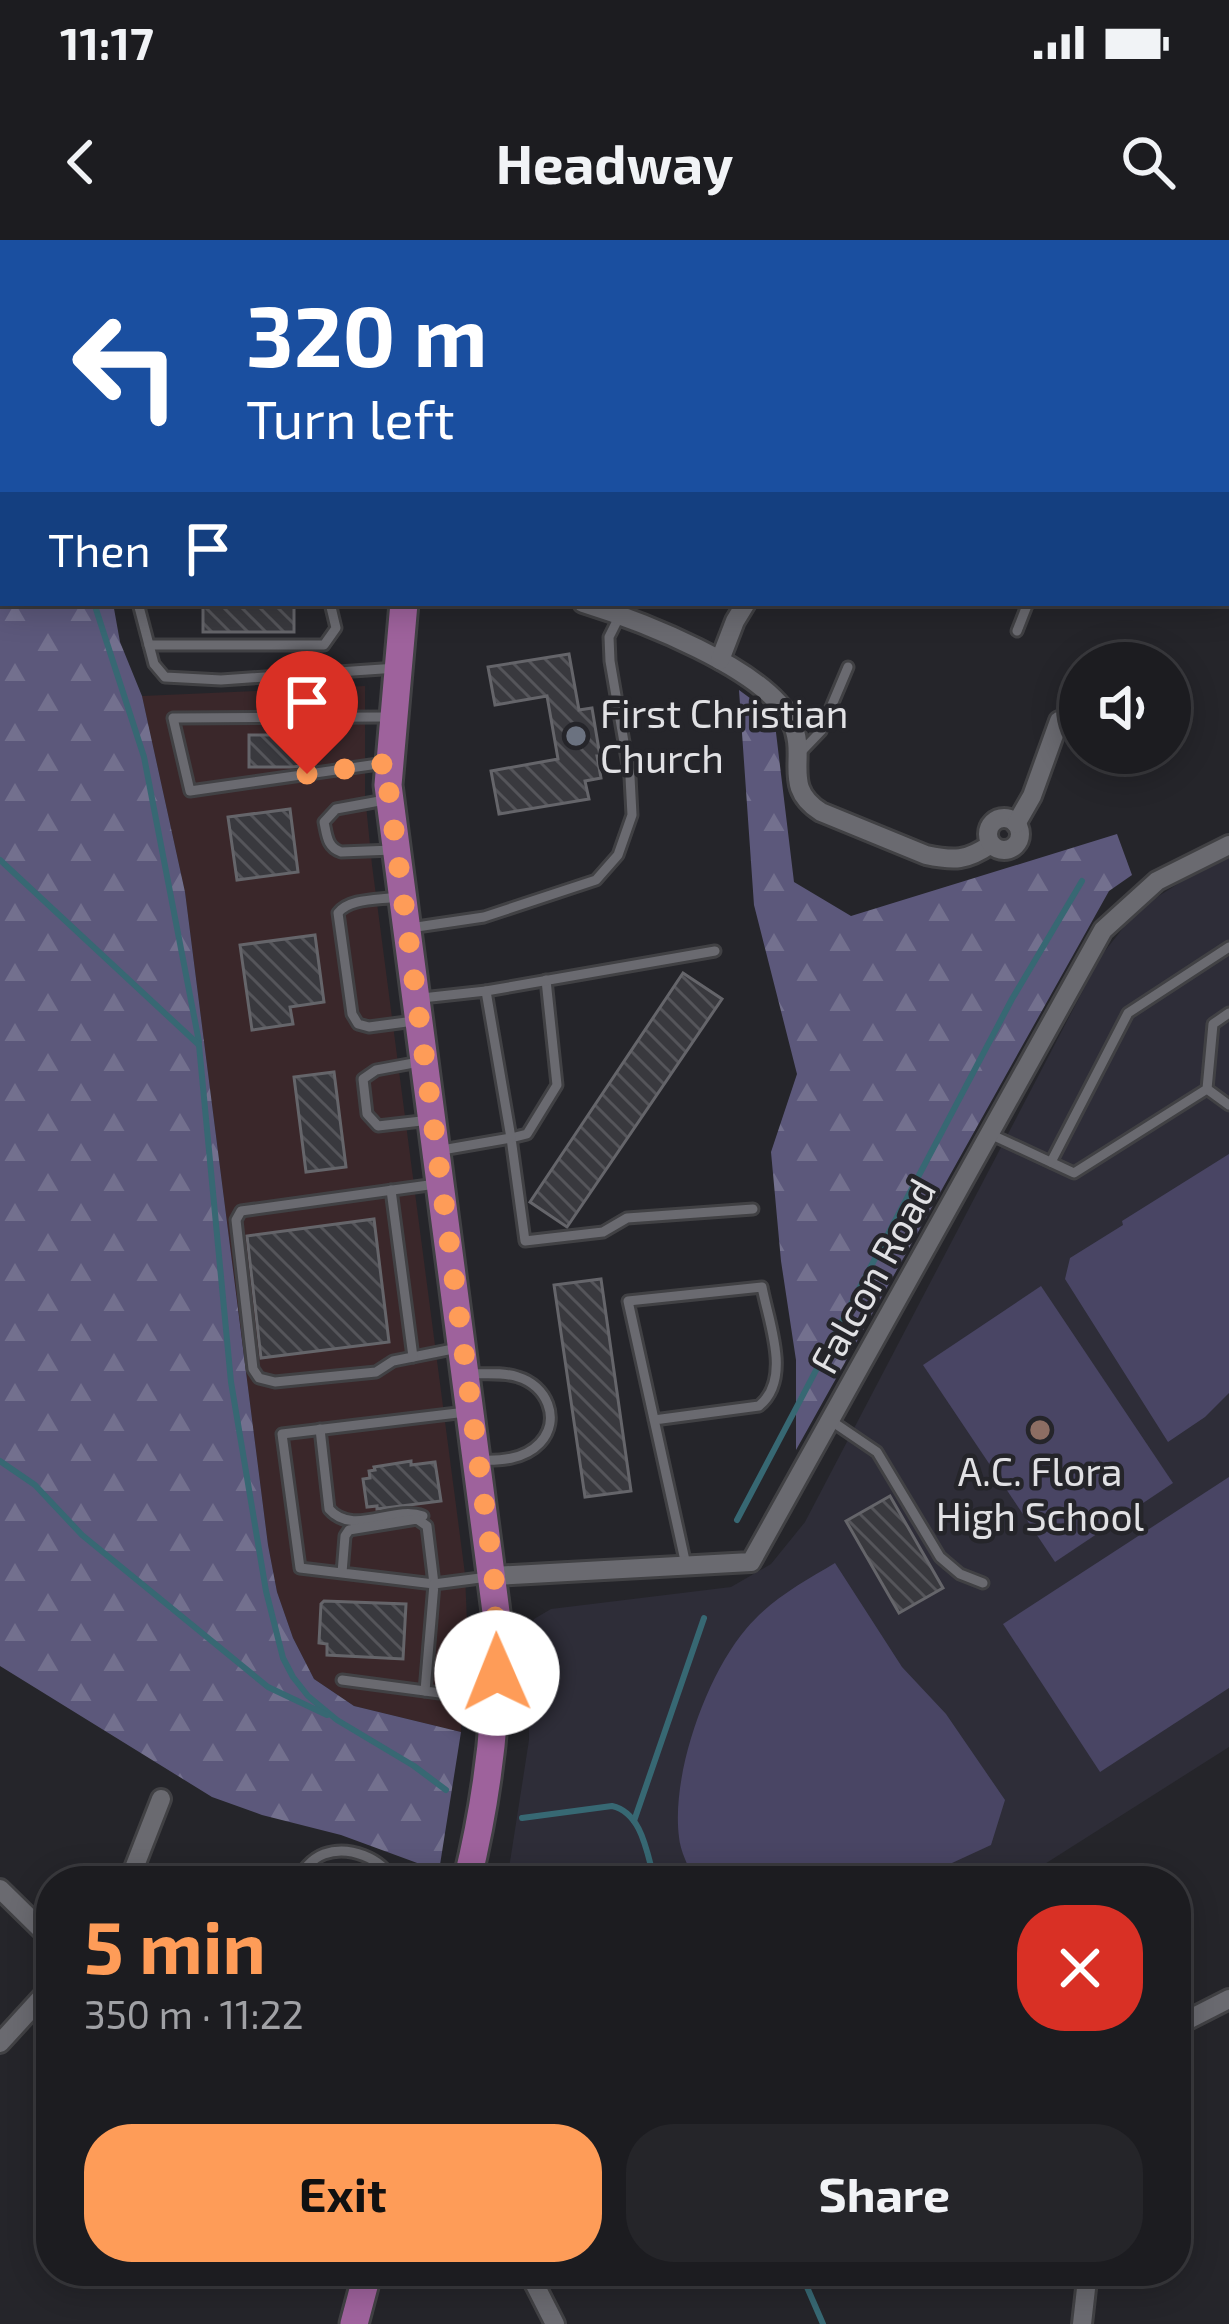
<!DOCTYPE html>
<html lang="en">
<head>
<meta charset="utf-8">
<style>
	:root { --surface:#1c1c20; --page:#252529; --text:#f1f3f6; --muted:#a0a1a5; --line:#3a3a3e; --accent:#fe9c58 }
	body { margin:0; font-family:"Exo 2",sans-serif; background:var(--page); color:var(--text); height:100vh; display:flex; flex-direction:column; font-size:45px; white-space:nowrap }
	* { box-sizing:border-box; margin:0 }
	p { font-size:39px; color:var(--muted) }
	.icon { flex:none; width:66px; height:66px; fill:none; stroke:currentColor; stroke-width:2; stroke-linecap:round; stroke-linejoin:round }
	.map { position:relative; flex:1; overflow:hidden }
	.details { position:absolute; left:36px; top:1626px; width:1155px; height:420px; display:flex; flex-direction:column; background:var(--surface); border-radius:48px; box-shadow:0 6px 30px #0003,0 0 0 3px var(--line) }
	.details>* { flex:none }
	.guide { position:absolute; left:0px; top:0px; width:1230px; height:366px; box-shadow:0 6px 30px #0003,0 0 0 3px var(--line); background:#1a4fa0; color:#fff; overflow:hidden }
	.tools { position:absolute; left:1059px; top:402px; display:grid; gap:24px }
	.tools a { display:grid; place-items:center; width:132px; height:132px; border-radius:50%; background:var(--surface); box-shadow:0 6px 30px #0003,0 0 0 3px var(--line); font-size:60px }
	.pin { position:absolute; display:grid; place-items:center; width:102px; height:102px; color:#fff; margin:-123px -51px; border-radius:50% 50% 50% 0; rotate:-45deg; box-shadow:0 0 12px #0007 }
	.pin .icon { rotate:45deg }
	.me { position:absolute; width:132px; margin:-66px; rotate:359deg; stroke-linejoin:round; filter:drop-shadow(0 0 9px #0008) }
	.turn { display:flex; align-items:center; gap:42px; height:252px; padding:0 48px; font-size:54px }
	.turn .icon { width:156px; height:156px; stroke-width:2.5 }
	.turn b { display:block; font-size:84px; line-height:102px }
	.then { display:flex; align-items:center; height:114px; padding:0 48px; background:#0003; gap:24px; font-size:45px }
	.round { display:grid; place-items:center; flex:none; width:126px; height:126px; border-radius:48px; background:var(--page) }
	.headline { display:flex; align-items:center; justify-content:space-between; height:204px; padding:0 48px }
	h1 { font-size:72px; font-weight:700; line-height:90px; color:var(--accent) }
	.cta { display:flex; gap:24px; margin-top:auto; padding:24px 48px }
	.cta a { flex:1; height:138px; border-radius:48px; background:var(--accent); color:#111; font-size:48px; font-weight:700; line-height:138px; text-align:center }
	.cta a+a { background:var(--page); color:var(--text) }
	.status { display:flex; justify-content:space-between; align-items:center; height:84px; padding:0 60px; background:var(--surface); direction:ltr }
	.status svg { height:33px; fill:currentColor }
	header { display:flex; justify-content:space-between; align-items:center; height:156px; padding:0 48px; background:var(--surface); font-size:54px; font-weight:700 }
	.map>svg:first-child { display:block }
	.commercial { fill:#3a272a }
	.built { fill:#2e2d38 }
	.grass { fill:#494564 }
	.forest { fill:url(#forest-firs) }
	.lines { fill:none; stroke-linecap:round; stroke-linejoin:round }
	.stream { stroke:#376873; stroke-width:6 }
	.building { fill:url(#building-back-hatch); stroke:#65656a; stroke-width:3 }
	.service-casing { stroke:#414144; stroke-width:15 }
	.minor-casing { stroke:#414144; stroke-width:24 }
	.primary-casing { stroke:#414144; stroke-width:33 }
	.service { stroke:#6a6a70; stroke-width:9 }
	.minor { stroke:#6a6a70; stroke-width:18 }
	.primary { stroke:#9e629c; stroke-width:27 }
	.route { stroke:#fe9c58; stroke-width:21; stroke-dasharray:0 37.8 }
	.worship-dot { fill:#6b7280; stroke:#25252a; stroke-width:4.5 }
	.education-dot { fill:#8d6e63; stroke:#25252a; stroke-width:4.5 }
	.labels { text-anchor:middle; stroke-width:9; stroke-linejoin:round; paint-order:stroke }
	.poi-label { font-size:39px; fill:#e1e1e4; stroke:#25252a; text-anchor:start }
	.street-label { font-size:39px; fill:#e1e1e4; stroke:#25252a }
</style>
</head>
<body>
<div class="status"><b>11:17</b><svg viewBox="0 0 49 12"><path d="M0 12V9h3v3zM5 12V6h3v6zM10 12V3h3v9zM15 12V0h3v12zM26 1h20v11H26zM47 4h2v5h-2z"/></svg></div>
<header><svg class="icon" aria-label="back" viewBox="0 0 24 24"><path d="M15 5l-7 7 7 7"/></svg>Headway<svg class="icon" aria-label="search" viewBox="0 0 24 24"><circle cx="10" cy="10" r="6"/><path d="M15 15l6 6"/></svg></header>
<div class="map">
<svg width="1229" height="2084" viewBox="0 0 1229 2084">
	<defs>
		<pattern id="forest-firs" width="22" height="20" patternUnits="userSpaceOnUse" patternTransform="scale(3)"><rect width="22" height="20" fill="#5c587b"/><path d="M5 1l3.5 6h-7zM16 11l3.5 6h-7z" fill="#73708e"/></pattern>
		<pattern id="building-back-hatch" width="6" height="6" patternUnits="userSpaceOnUse" patternTransform="scale(3)"><rect width="6" height="6" fill="#39393e"/><path d="M-1 5l2 2M0 0l6 6M5-1l2 2" fill="none" stroke="#55555a"/></pattern>
	</defs>
	<rect width="100%" height="100%" fill="#25252a"/>
	<polygon class="commercial" points="365,446 365,555 372,625 465,1334 467,1383 461,1492 354,1466 314,1439 293,1398 277,1352 268,1305 185,652 142,456"/>
	<polygon class="built" points="1229,618 1229,1507 1018,1641 507,1641 529,1500 528,1394 534,1379 551,1369 731,1347 771,1324 805,1282 1101,716 1138,669 1192,635"/>
	<g class="grass">
		<polygon points="1229,914 1229,1153 1205,1177 1168,1202 1065,1039 1070,1018 1123,985 1122,981"/>
		<polygon points="1041,1046 1173,1243 1055,1322 923,1125"/>
		<polygon points="1229,1237 1229,1448 1100,1532 1003,1384"/>
		<path d="M835 1323 902 1427 946 1474 1005 1560 991 1605 913 1641H694C689 1627 680 1611 679 1597 671 1535 706 1436 746 1389 770 1360 803 1342 835 1323Z"/>
	</g>
	<g class="forest">
		<polygon points="0,16 3,17 3,363 113,363 120,402 142,456 185,652 268,1305 277,1352 293,1398 314,1439 354,1466 461,1492 439,1631 341,1595 262,1575 212,1557 0,1426"/>
		<polygon points="739,450 774,476 794,642 851,676 1117,594 1132,635 1109,651 796,1210 796,1120 781,1021 771,912 797,834 754,665"/>
	</g>
	<g class="lines">
		<g class="stream">
			<polyline points="94,363 144,517 199,802"/>
			<polyline points="0,620 199,805 231,1142 266,1351 283,1418 293,1437 308,1456 337,1480 414,1526 446,1550"/>
			<polyline points="0,1221 35,1245 82,1295 268,1447 327,1475"/>
			<polyline points="737,1280 1012,759 1082,641"/>
			<path d="M522 1578 612 1566C643 1573 647 1615 655 1641"/>
			<polyline points="634,1581 704,1378"/>
			<polyline points="800,2031 823,2084"/>
		</g>
	</g>
	<g class="building">
		<rect x="203" y="365" width="91" height="27"/>
		<polygon points="569,414 579,470 592,468 600,516 597,516 601,538 585,541 589,559 499,574 491,531 558,519 547,456 495,465 488,427"/>
		<polygon points="249,495 315,495 315,524 293,527 249,527"/>
		<polygon points="290,569 298,632 237,640 228,577"/>
		<polygon points="315,695 324,762 290,767 293,784 252,790 240,705"/>
		<polygon points="683,733 722,759 567,987 530,962"/>
		<polygon points="334,832 346,927 306,932 294,837"/>
		<polygon points="374,979 389,1102 261,1118 247,996"/>
		<polygon points="601,1039 631,1251 585,1257 554,1045"/>
		<polygon points="411,1221 411,1225 435,1222 441,1261 377,1269 377,1266 367,1267 363,1239 370,1238 369,1231 375,1230 374,1227"/>
		<polygon points="890,1256 943,1348 899,1373 846,1281"/>
		<polygon points="324,1361 406,1364 403,1419 327,1415 327,1404 319,1403 321,1364"/>
	</g>
	<g class="lines">
		<g class="service-casing">
			<g id="service">
				<polyline points="1082,0 1086,3"/>
				<polyline points="1178,0 1182,3 1184,0"/>
				<polyline points="313,1 321,3"/>
				<polyline points="359,3 360,0"/>
				<polyline points="419,3 420,0"/>
				<polyline points="1227,32 1229,33"/>
				<polyline points="1227,84 1229,84"/>
				<polyline points="138,363 154,424 165,437 221,440 397,428"/>
				<polyline points="1017,391 1028,363"/>
				<polyline points="149,405 324,405 336,388 330,363"/>
				<polyline points="799,514 821,491 848,427"/>
				<polyline points="385,523 190,551 173,478 388,477"/>
				<path d="M385 560 336 569 324 582C327 596 327 607 341 612L393 610"/>
				<path d="M397 657C379 660 349 658 338 673L352 774 358 784 369 787 414 781"/>
				<polyline points="410,688 484,677 596,640 618,615 632,575 630,537 610,421 609,397 626,363"/>
				<polyline points="546,740 557,845 527,894 511,898 525,1001 603,992 627,978 753,969"/>
				<polyline points="486,751 715,711"/>
				<polyline points="422,758 486,751 511,898 442,910"/>
				<polyline points="419,822 376,830 363,839 367,874 378,886 430,880"/>
				<polyline points="1207,849 1229,865"/>
				<polyline points="990,894 1074,933 1207,849 1213,784 1229,773"/>
				<polyline points="1051,922 1128,773 1229,707"/>
				<polyline points="436,944 241,971 236,980 253,1129 259,1138 275,1142 376,1132 393,1121 458,1108"/>
				<polyline points="391,950 413,1117"/>
				<path d="M470 1134C485 1134 503 1132 518 1137 546 1145 562 1179 540 1203 524 1220 499 1221 478 1220"/>
				<path d="M654 1180 759 1166C792 1139 769 1084 762 1047L628 1061 686 1325"/>
				<polyline points="830,1180 877,1212 940,1317 960,1334 983,1343"/>
				<path d="M320 1189 329 1269C353 1297 393 1265 423 1276"/>
				<polyline points="342,1333 345,1296 349,1290 417,1279 427,1286 434,1344 300,1328 282,1194 466,1172"/>
				<polyline points="488,1337 434,1344 425,1451 491,1460"/>
				<polyline points="342,1440 425,1451"/>
				<path d="M296 1641C303 1630 311 1619 324 1614 349 1605 382 1618 393 1641"/>
			</g>
		</g>
		<g class="minor-casing">
			<g id="minor">
				<polyline points="860,3 861,0"/>
				<path d="M583 363C638 380 765 428 791 481 809 517 780 546 821 572L926 615C954 621 967 621 991 604"/>
				<polyline points="720,420 735,381 746,363"/>
				<circle cx="1004" cy="594" r="16"/>
				<polyline points="1016,584 1032,556 1059,481"/>
				<polyline points="494,1336 751,1322 1103,690 1157,641 1229,605"/>
				<polyline points="129,1641 161,1559"/>
				<polyline points="0,1649 51,1699"/>
				<polyline points="1176,1786 1229,1759"/>
				<polyline points="0,1803 51,1747"/>
				<polyline points="528,2031 555,2084"/>
				<polyline points="1082,2084 1088,2031"/>
			</g>
		</g>
		<g class="primary-casing">
			<g id="primary">
				<polyline points="497,3 498,0"/>
				<path d="M404 363 388 545 496 1372C499 1464 489 1552 467 1641"/>
				<polyline points="354,2084 368,2031"/>
			</g>
		</g>
		<use href="#service" class="service"/>
		<use href="#minor" class="minor"/>
		<use href="#primary" class="primary"/>
	</g>
	<g class="lines">
		<polyline class="route" points="307,534 390,523 388,545 494,1336 497,1433"/>
	</g>
	<circle class="worship-dot" cx="576" cy="496" r="12"/>
	<circle class="education-dot" cx="1040" cy="1190" r="12"/>
	<g class="labels">
		<g class="poi-label">
			<text x="600" y="488">First Christian<tspan x="600" dy="45">Church</tspan></text>
			<text x="1040" y="1246" text-anchor="middle">A.C. Flora<tspan x="1040" dy="45">High School</tspan></text>
		</g>
		<g class="street-label">
			<text transform="translate(873 1036) rotate(-61)" y="14">Falcon Road</text>
		</g>
	</g>
</svg>
<div class="tools">
<a><svg class="icon" aria-label="sound" viewBox="0 0 24 24"><path d="M4 9h4l5-4v14l-5-4H4zM17 9q2 3 0 6"/></svg></a>
</div>
<div class="pin" style="left:307px;top:534px;background:#d93025"><svg class="icon" aria-label="arrive" viewBox="0 0 24 24"><path d="M6 21V4h12l-3 4 3 4H6"/></svg></div>
<svg class="me" style="left:497px;top:1433px" viewBox="-20 -20 40 40"><circle r="19" fill="#fff"/><path d="M0-13L10 11 0 6-10 11z" fill="#fe9c58"/></svg>
<div class="guide">
<div class="turn"><svg class="icon" aria-label="left" viewBox="0 0 24 24"><path d="M17 20v-9H6M10 6l-5 5 5 5"/></svg><div><b>320 m</b>Turn left</div></div>
<div class="then">Then<svg class="icon" aria-label="arrive" viewBox="0 0 24 24"><path d="M6 21V4h12l-3 4 3 4H6"/></svg></div>
</div>
<section class="details">
<div class="headline"><div><h1>5 min</h1><p>350 m · 11:22</p></div><a class="round" style="background:#d93025;color:#fff"><svg class="icon" aria-label="close" viewBox="0 0 24 24"><path d="M6 6l12 12M18 6L6 18"/></svg></a></div>
<div class="cta"><a>Exit</a><a>Share</a></div>
</section>
</div>
</body>
</html>
